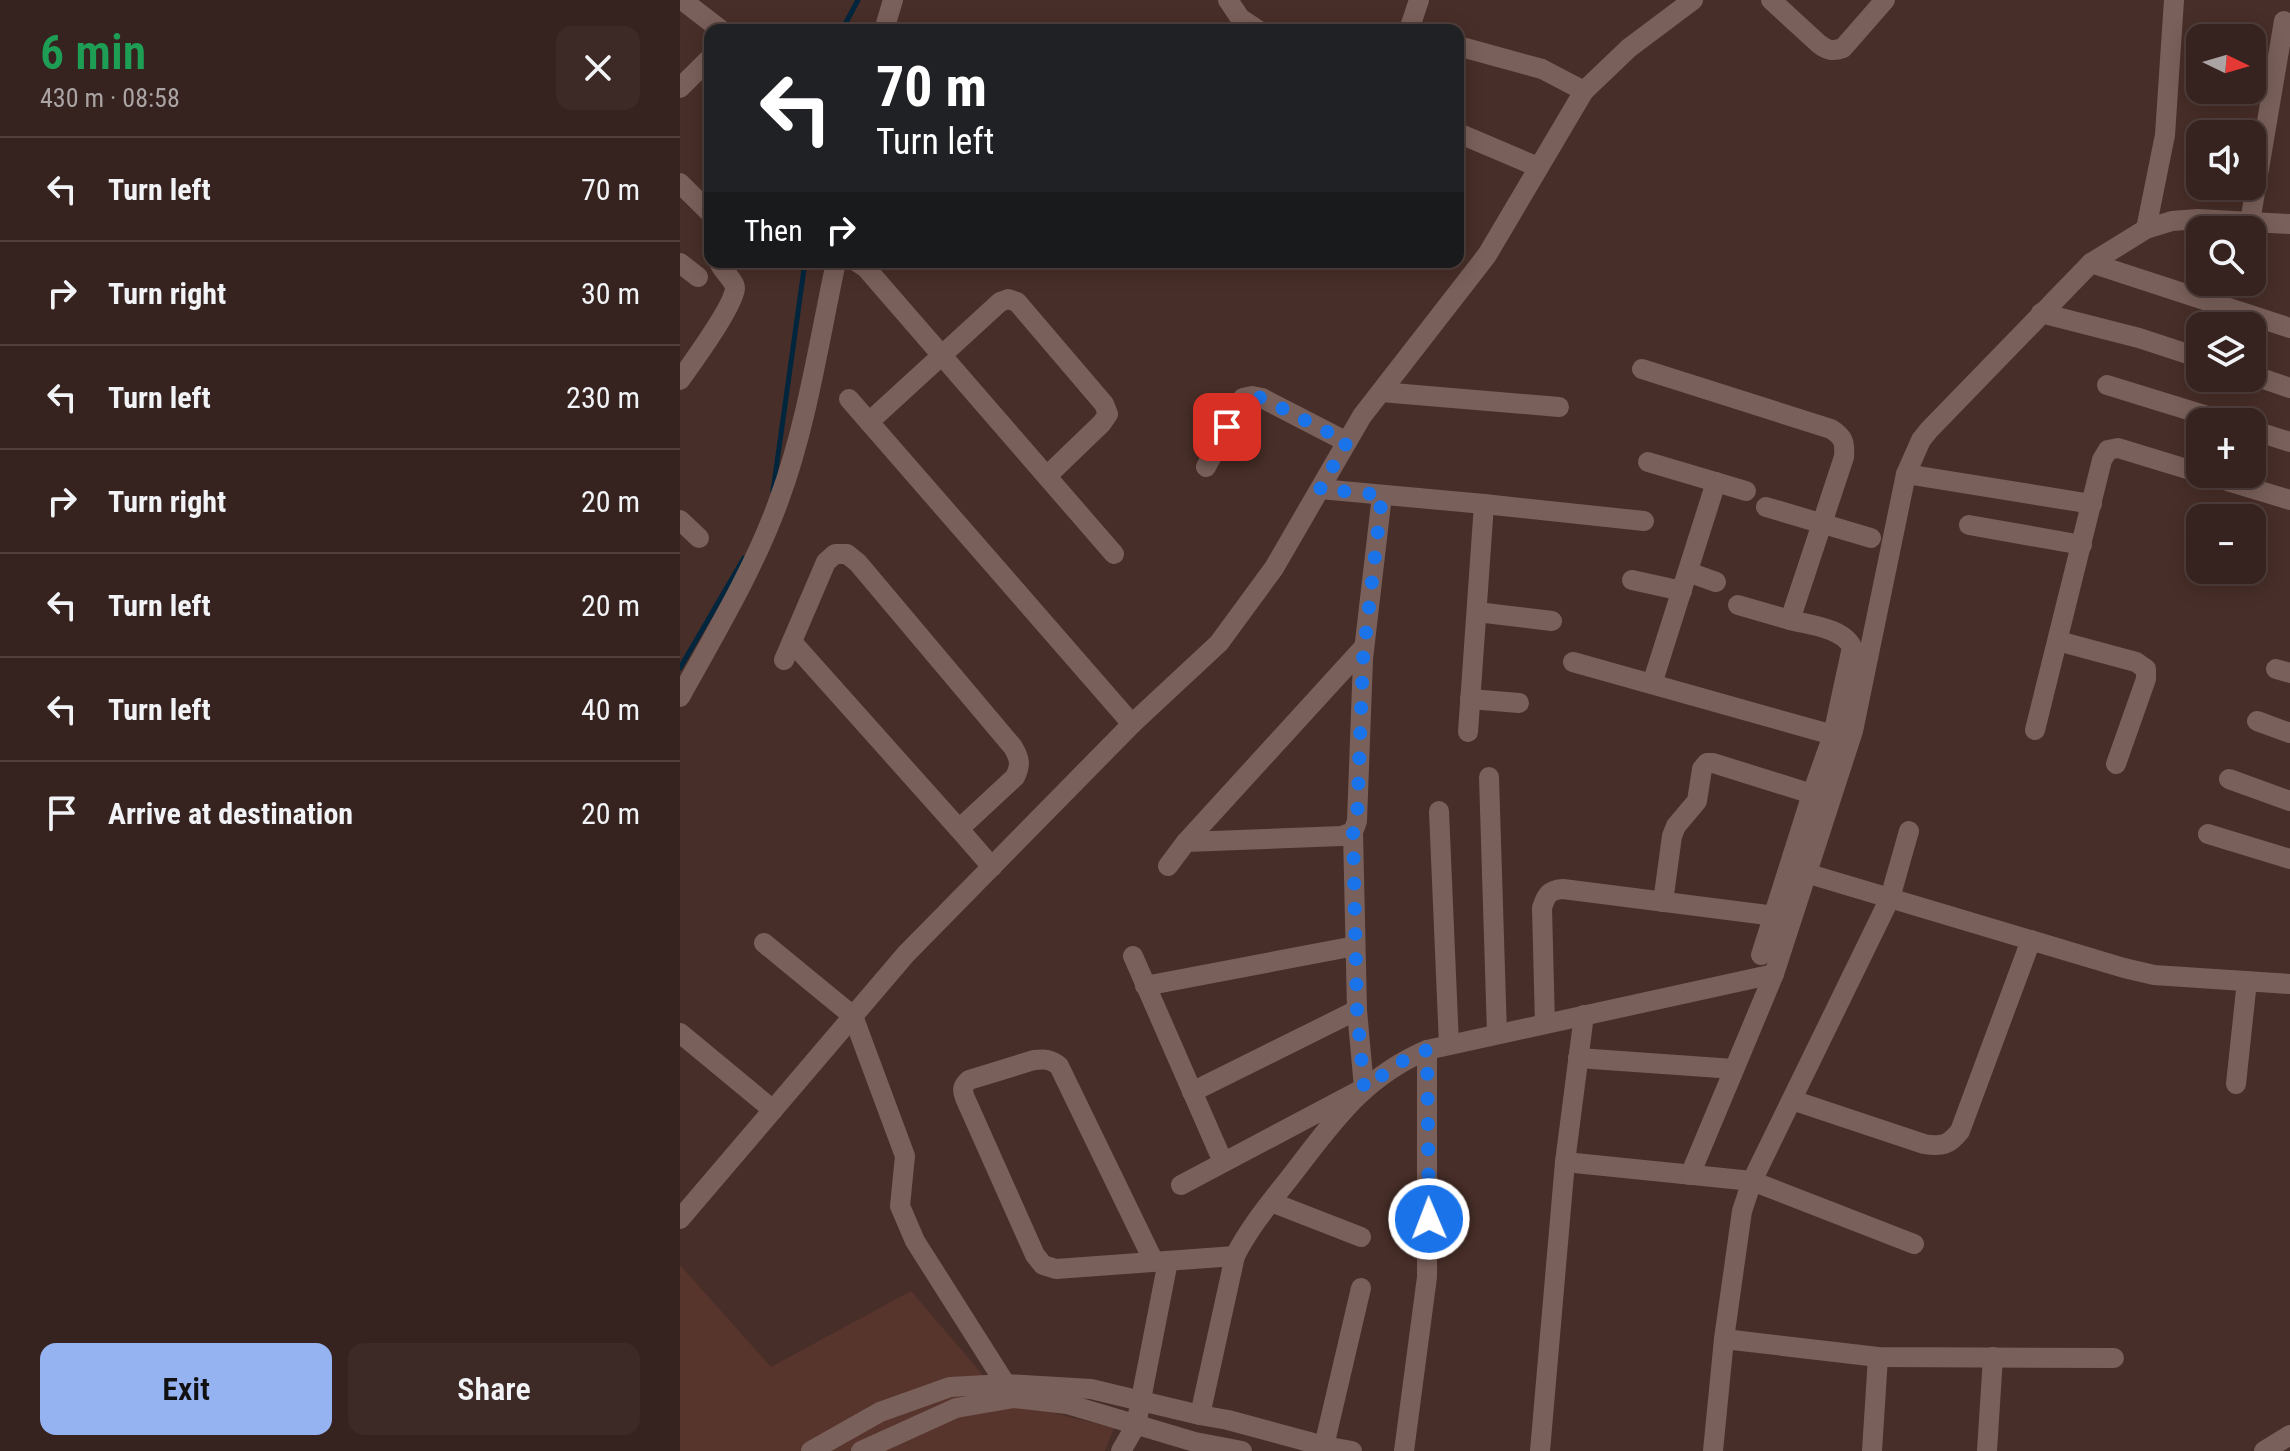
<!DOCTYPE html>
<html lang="en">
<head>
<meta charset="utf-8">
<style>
	:root { --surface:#36221e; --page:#3d2a27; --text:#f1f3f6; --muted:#aaa4a4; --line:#503f3c; --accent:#95b2f1 }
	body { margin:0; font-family:"Roboto Condensed",sans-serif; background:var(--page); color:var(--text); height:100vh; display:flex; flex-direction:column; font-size:30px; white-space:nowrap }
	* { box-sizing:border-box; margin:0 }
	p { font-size:26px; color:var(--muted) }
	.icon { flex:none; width:44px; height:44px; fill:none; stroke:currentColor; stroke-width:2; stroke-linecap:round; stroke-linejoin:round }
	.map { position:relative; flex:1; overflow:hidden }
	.side { display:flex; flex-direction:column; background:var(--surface); width:680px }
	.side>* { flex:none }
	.hud { position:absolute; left:24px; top:24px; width:760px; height:244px; border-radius:16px; box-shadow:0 4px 20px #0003,0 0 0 2px var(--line); background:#202124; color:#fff; overflow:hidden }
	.needle { width:52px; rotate:95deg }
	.controls { position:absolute; left:1506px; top:24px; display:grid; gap:16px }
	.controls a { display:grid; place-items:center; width:80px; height:80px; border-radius:16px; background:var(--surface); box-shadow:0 4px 20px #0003,0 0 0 2px var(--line); font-size:40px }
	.pin { position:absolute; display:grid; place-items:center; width:68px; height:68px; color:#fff; margin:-34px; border-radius:16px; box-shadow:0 4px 12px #0006 }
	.me { position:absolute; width:88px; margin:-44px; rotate:359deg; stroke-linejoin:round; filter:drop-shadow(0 0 6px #0008) }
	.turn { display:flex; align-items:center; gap:28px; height:168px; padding:0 40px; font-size:36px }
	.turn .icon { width:104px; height:104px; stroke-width:2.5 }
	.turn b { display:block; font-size:56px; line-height:68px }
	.then { display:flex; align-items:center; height:76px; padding:0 40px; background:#0003; gap:16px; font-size:30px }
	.round { display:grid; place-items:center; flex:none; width:84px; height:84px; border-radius:16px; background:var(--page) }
	.overview { display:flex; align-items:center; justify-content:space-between; height:136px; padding:0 40px }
	h1 { font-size:48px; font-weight:600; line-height:60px; color:#1e9e55 }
	.action { display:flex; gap:16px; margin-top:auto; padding:16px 40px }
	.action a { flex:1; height:92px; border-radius:16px; background:var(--accent); color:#111; font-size:32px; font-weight:600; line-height:92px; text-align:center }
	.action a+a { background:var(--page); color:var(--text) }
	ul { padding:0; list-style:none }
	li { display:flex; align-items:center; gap:24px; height:104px; padding:0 40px; border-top:2px solid var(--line) }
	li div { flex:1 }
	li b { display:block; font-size:30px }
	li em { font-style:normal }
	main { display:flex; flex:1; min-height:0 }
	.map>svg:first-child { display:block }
	.built { fill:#57352d }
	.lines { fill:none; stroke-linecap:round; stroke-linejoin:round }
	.stream { stroke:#00263e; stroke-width:5 }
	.minor { stroke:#7a605a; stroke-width:20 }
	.route { stroke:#1a73e8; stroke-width:14; stroke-dasharray:0 25.2 }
</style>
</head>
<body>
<main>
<section class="side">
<div class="overview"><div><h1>6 min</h1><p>430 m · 08:58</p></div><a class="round"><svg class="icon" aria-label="close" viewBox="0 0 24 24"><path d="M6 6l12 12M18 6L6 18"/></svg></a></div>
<ul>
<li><svg class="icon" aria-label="left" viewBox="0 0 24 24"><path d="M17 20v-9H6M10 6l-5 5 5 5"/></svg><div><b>Turn left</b></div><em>70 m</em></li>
<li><svg class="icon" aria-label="right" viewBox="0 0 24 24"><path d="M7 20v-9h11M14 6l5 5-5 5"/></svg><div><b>Turn right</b></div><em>30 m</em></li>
<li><svg class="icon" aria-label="left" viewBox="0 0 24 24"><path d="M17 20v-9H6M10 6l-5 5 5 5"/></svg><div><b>Turn left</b></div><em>230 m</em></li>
<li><svg class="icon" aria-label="right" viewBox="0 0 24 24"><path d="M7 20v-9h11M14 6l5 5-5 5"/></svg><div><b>Turn right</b></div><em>20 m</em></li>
<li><svg class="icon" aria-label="left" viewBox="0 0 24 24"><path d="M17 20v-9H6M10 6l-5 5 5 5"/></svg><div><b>Turn left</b></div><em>20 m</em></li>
<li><svg class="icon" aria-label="left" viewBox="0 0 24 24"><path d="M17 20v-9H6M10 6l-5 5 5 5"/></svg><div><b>Turn left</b></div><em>40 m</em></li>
<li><svg class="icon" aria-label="arrive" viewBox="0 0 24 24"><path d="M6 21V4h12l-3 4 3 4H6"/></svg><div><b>Arrive at destination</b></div><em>20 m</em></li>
</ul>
<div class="action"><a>Exit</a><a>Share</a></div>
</section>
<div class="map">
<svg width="1610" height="1451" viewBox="0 0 1610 1451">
	<rect width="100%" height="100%" fill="#482e28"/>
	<polygon class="built" points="0,1265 91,1367 231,1291 325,1401 434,1428 425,1451 0,1451"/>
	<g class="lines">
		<g class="stream">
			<polyline points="162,30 178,0"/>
			<polyline points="93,491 125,262"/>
			<polyline points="0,668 64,558"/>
		</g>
		<g class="minor">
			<polyline points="2,0 41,30"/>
			<polyline points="548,0 560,18 578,30"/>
			<path d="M1091 0 1139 44C1147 50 1152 52 1163 48L1205 0"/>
			<polyline points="204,30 213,0"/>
			<polyline points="729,30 739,0"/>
			<polyline points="778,46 862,69 904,91"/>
			<polyline points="0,88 30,58"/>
			<polyline points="778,133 858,167"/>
			<polyline points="0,183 30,213"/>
			<polyline points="1570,222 1604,21"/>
			<polyline points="1466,229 1485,135 1494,0"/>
			<polyline points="177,262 186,268 434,554"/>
			<polyline points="0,263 18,277"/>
			<polyline points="1411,263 1610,328"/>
			<polyline points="1361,313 1459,338 1520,358"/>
			<path d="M962 369 1151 429C1164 437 1165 443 1164 457L1110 620C1129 625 1163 628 1172 647L1153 735"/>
			<polyline points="1572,375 1610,388"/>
			<path d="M0 380C12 363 54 306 55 288 55 281 42 271 39 262"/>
			<polyline points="1427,385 1547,422"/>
			<polyline points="701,392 879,407"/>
			<polyline points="169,399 452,724"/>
			<polyline points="189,422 320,302 328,299 337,302 424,404 428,414 422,423 367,476"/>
			<polyline points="1572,430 1610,442"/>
			<polyline points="968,462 1066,491"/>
			<polyline points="526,467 558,407 563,398 572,396 582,398 667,442"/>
			<polyline points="1226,474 1412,504"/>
			<polyline points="1524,474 1610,500"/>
			<polyline points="640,489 804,504 964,521"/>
			<polyline points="1086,507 1191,538"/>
			<polyline points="0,520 19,538"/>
			<polyline points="1289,525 1402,545"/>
			<polyline points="1008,572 1036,582"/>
			<polyline points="952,580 1002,591"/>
			<polyline points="1058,605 1110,620"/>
			<polyline points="797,612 872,621"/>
			<polyline points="1378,641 1456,662 1466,669 1466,679 1436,764"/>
			<polyline points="112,642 279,829"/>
			<path d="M104 660 146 562 155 554H167L178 563 333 747C340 759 341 765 335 777L279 829 312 867"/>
			<polyline points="893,662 1153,735 1132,794 1081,955"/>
			<polyline points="1596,669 1610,673"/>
			<polyline points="972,684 1036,482"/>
			<path d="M0 697C36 632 74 569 99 500 127 424 139 341 156 262"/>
			<polyline points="790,699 839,703"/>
			<polyline points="1577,721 1610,733"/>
			<polyline points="1355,730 1422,460 1428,450 1438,448 1520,473"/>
			<polyline points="788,732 804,504"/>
			<polyline points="809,777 817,1034"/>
			<polyline points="1549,779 1610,801"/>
			<polyline points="759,811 769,1045"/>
			<polyline points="1528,834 1610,859"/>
			<polyline points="506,842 662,836 673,832 677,821 683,659 702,495"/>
			<polyline points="488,866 506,842 684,647"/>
			<polyline points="1109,868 1444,968 1474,975 1610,984"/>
			<polyline points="983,902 992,836 996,826 1017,801 1022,769 1027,763 1033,763 1132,794"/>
			<polyline points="84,943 173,1016 225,1156 220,1206 235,1241 330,1391"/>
			<polyline points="453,956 543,1162"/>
			<polyline points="465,986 675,946"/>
			<path d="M865 1024 862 908C866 895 869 890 883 889L1095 916"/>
			<polyline points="0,1033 93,1110"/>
			<polyline points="898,1058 1054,1069"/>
			<polyline points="1556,1084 1567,981"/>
			<polyline points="512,1092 677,1010"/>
			<path d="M1112 1100 1244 1144C1262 1147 1269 1145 1280 1131L1351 940"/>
			<polyline points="885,1162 1072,1181 1234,1244"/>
			<polyline points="1010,1175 1094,974"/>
			<polyline points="501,1185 684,1088 677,1010 673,832"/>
			<polyline points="591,1202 681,1237"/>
			<polyline points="0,1219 226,954 452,724 539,643 594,568 682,416 807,255 904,91 949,48 1013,0"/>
			<path d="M474 1262 379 1066C371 1059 365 1059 354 1060L289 1080C282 1086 282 1090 285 1098L355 1255 363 1265 376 1269 555 1256"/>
			<polyline points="1044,1339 1198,1357 1434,1358"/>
			<path d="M520 1415 555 1256C569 1228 589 1204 608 1180 651 1125 681 1078 747 1050L1094 974 1173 731 1226 474 1241 440 1249 430 1411 263 1466 229 1492 221 1518 219 1610 224"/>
			<polyline points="644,1446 681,1288"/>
			<polyline points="131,1451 200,1412 270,1387 325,1384 411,1389 520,1415 548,1420 644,1446 672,1451"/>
			<polyline points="181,1451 276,1408 334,1398 387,1404 515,1442 562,1451"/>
			<polyline points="441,1451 456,1425 488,1261"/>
			<polyline points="724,1451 747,1277 747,1050"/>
			<polyline points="860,1451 885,1162 904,1015"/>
			<polyline points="1033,1451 1044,1339 1062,1211 1072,1181 1210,898 1229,831"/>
			<polyline points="1192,1451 1198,1357"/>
			<polyline points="1307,1451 1313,1357"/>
			<polyline points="1584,1451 1610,1435"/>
		</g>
	</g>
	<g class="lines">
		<polyline class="route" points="547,427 563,398 572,396 582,398 667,442 640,489 702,495 683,659 677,821 673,832 677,1010 684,1088 724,1060 747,1050 749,1219"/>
	</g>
</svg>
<div class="controls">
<a><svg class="needle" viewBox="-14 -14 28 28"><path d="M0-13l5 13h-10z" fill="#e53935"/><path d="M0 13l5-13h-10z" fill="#aaa4a4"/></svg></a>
<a><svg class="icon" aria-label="sound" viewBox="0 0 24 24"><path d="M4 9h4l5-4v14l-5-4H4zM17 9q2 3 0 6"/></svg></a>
<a><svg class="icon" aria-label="search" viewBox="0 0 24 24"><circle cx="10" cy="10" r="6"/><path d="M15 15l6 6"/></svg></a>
<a><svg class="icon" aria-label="layers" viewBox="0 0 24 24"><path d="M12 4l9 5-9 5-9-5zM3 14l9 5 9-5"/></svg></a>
<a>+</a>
<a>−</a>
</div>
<div class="pin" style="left:547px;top:427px;background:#d93025"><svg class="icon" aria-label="arrive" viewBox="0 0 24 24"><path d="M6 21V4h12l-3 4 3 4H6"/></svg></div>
<svg class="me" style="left:749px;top:1219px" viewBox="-20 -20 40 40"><circle r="17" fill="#1a73e8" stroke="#fff" stroke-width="3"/><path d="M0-11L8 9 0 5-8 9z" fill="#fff"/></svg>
<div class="hud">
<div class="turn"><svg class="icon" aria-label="left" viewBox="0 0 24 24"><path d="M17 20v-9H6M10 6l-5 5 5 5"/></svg><div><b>70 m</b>Turn left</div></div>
<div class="then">Then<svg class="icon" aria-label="right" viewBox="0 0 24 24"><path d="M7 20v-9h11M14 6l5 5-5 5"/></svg></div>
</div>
</div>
</main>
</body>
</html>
